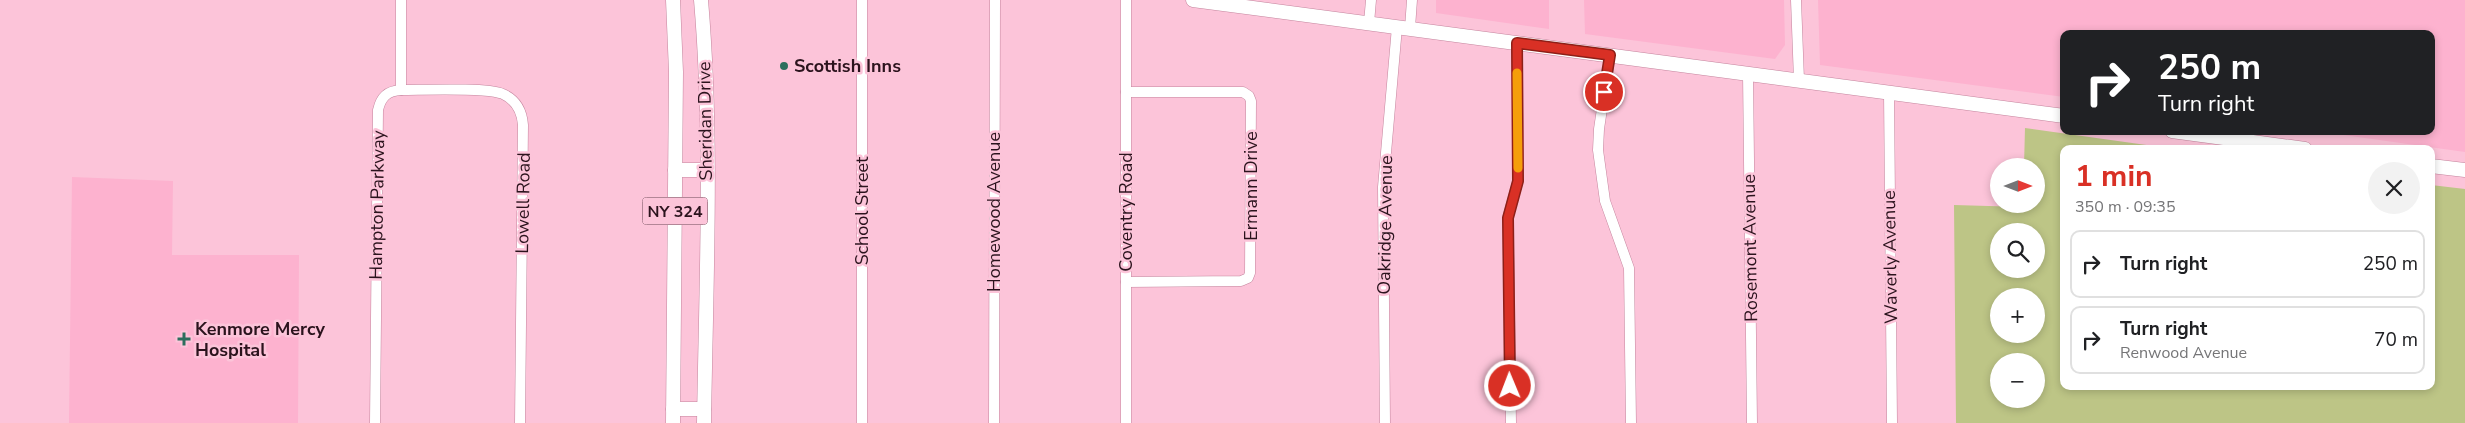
<!DOCTYPE html>
<html lang="en">
<head>
<meta charset="utf-8">
<style>
	:root { --surface:#fff; --page:#f2f2f2; --text:#202124; --muted:#757577; --line:#e0e0e0; --accent:#d93025 }
	body { margin:0; font-family:"Nunito Sans",sans-serif; background:var(--page); color:var(--text); height:100vh; display:flex; flex-direction:column; font-size:19px; white-space:nowrap }
	* { box-sizing:border-box; margin:0 }
	p { font-size:16px; color:var(--muted) }
	.icon { flex:none; width:28px; height:28px; fill:none; stroke:currentColor; stroke-width:2; stroke-linecap:round; stroke-linejoin:round }
	.map { position:relative; flex:1; overflow:hidden }
	.side { position:absolute; left:2060px; top:145px; width:375px; height:245px; display:flex; flex-direction:column; background:var(--surface); border-radius:10px; box-shadow:0 2px 8px #0003 }
	.side>* { flex:none }
	.hud { position:absolute; left:2060px; top:30px; width:375px; height:105px; border-radius:10px; box-shadow:0 2px 8px #0003; background:#202124; color:#fff; overflow:hidden }
	.needle { width:32px; rotate:90deg }
	.tools { position:absolute; left:1990px; top:158px; display:grid; gap:10px }
	.tools a { display:grid; place-items:center; width:55px; height:55px; border-radius:50%; background:var(--surface); box-shadow:0 2px 8px #0003; font-size:25px }
	.pin { position:absolute; display:grid; place-items:center; width:42px; height:42px; color:#fff; margin:-21px; border:2px solid #fff; border-radius:50%; box-shadow:0 1px 5px #0007 }
	.me { position:absolute; width:55px; margin:-28px; rotate:359deg; stroke-linejoin:round; filter:drop-shadow(0 0 4px #0008) }
	.turn { display:flex; align-items:center; gap:18px; height:105px; padding:0 15px; font-size:22px }
	.turn .icon { width:65px; height:65px; stroke-width:2.5 }
	.turn b { display:block; font-size:35px; line-height:42px }
	.round { display:grid; place-items:center; flex:none; width:52px; height:52px; border-radius:26px; background:var(--page) }
	.head { display:flex; align-items:center; justify-content:space-between; height:85px; padding:0 15px }
	h1 { font-size:30px; font-weight:700; line-height:38px; color:var(--accent) }
	ul { padding:0; list-style:none }
	li { display:flex; align-items:center; gap:15px; height:68px; margin:0 10px 8px; padding:0 5px; border:2px solid var(--line); border-radius:10px }
	li div { flex:1 }
	li b { display:block; font-size:19px }
	li em { font-style:normal }
	.map>svg:first-child { display:block }
	.built { fill:#fdb2cf }
	.green { fill:#bdc586; fill-rule:evenodd }
	.lines { fill:none; stroke-linecap:round; stroke-linejoin:round }
	.minor-casing { stroke:#c4849d; stroke-width:11 }
	.major-casing { stroke:#c4849d; stroke-width:15 }
	.minor { stroke:#fff; stroke-width:10 }
	.major { stroke:#fff; stroke-width:14 }
	.route-casing { stroke:#8d1f18; stroke-width:12 }
	.route { stroke:#d93025; stroke-width:9 }
	.slow { stroke:#f59e0b; stroke-width:9 }
	.poi-dot { fill:#2c6e5d; stroke:#fcc4d9; stroke-width:2 }
	.labels { text-anchor:middle; stroke-width:5; stroke-linejoin:round; paint-order:stroke }
	.shield { fill:#fcc4d9; stroke:#6a4855; stroke-width:1 }
	.shield-label { font-size:16px; font-weight:bold; fill:#2b131d }
	.poi-label { font-size:18px; font-weight:bold; fill:#2b131d; stroke:#fcc4d9; text-anchor:start }
	.street-label { font-size:18px; fill:#2b131d; stroke:#fcc4d9 }
</style>
</head>
<body>
<div class="map">
<svg width="2465" height="423" viewBox="0 0 2465 423">
	<rect width="100%" height="100%" fill="#fcc4d9"/>
	<g class="built">
		<polygon points="1436,0 1549,0 1549,29 1436,13"/>
		<polygon points="1584,0 1784,0 1785,45 1775,59 1585,34"/>
		<polygon points="1818,0 2465,0 2465,152 2315,131 2431,131 2431,34 2064,34 2064,97 1820,65"/>
		<polygon points="72,177 173,181 172,255 299,255 298,423 69,423"/>
	</g>
	<path class="green" d="M2025 128 2175 149H2064V386H2431V185L2465 189V423H1956L1954 205 2023 207 2024 204H2036V166H2024ZM1999 231H2036V269H1999ZM1999 296H2036V334H1999ZM1999 361H2036V399H1999Z"/>
	<g class="lines">
		<g class="minor-casing">
			<g id="minor">
				<polyline points="862,0 862,423"/>
				<polyline points="1796,0 1799,80"/>
				<polyline points="1369,23 1371,0"/>
				<polyline points="1410,28 1412,0"/>
				<polyline points="1610,55 1599,129 1598,150 1605,201 1629,268 1631,423"/>
				<polyline points="1748,73 1752,423"/>
				<polyline points="401,90 401,0"/>
				<polyline points="1889,92 1892,423"/>
				<polyline points="1126,282 1241,281 1248,278 1250,273 1251,101 1249,96 1243,92 1126,92"/>
				<path d="M375 423 378 110C381 97 387 91 401 90 423 90 486 87 503 94 516 100 522 111 523 125L520 423"/>
				<polyline points="994,423 995,0"/>
				<polyline points="1126,423 1126,0"/>
				<polyline points="1385,423 1383,187 1397,27"/>
				<polyline points="1511,423 1508,217 1518,181 1517,43"/>
			</g>
		</g>
		<g class="major-casing">
			<g id="major">
				<path d="M701 0C713 140 706 283 704 423"/>
				<polyline points="1193,0 2064,116"/>
				<polyline points="2172,131 2305,149"/>
				<polyline points="2431,166 2465,170"/>
				<polyline points="675,170 707,170"/>
				<polyline points="673,409 704,409"/>
				<polyline points="673,423 676,72 673,0"/>
			</g>
		</g>
		<use href="#minor" class="minor"/>
		<use href="#major" class="major"/>
	</g>
	<g class="lines">
		<g class="route-casing">
			<polyline id="route" points="1510,386 1508,218 1518,181 1517,43 1610,55 1604,92"/>
		</g>
		<use href="#route" class="route"/>
		<polyline class="slow" points="1517,73 1518,168"/>
	</g>
	<g class="poi-dot">
		<circle cx="784" cy="66" r="5"/>
		<path d="M181.5 331.5h5v5h5v5h-5v5h-5v-5h-5v-5h5z"/>
	</g>
	<g class="labels">
		<rect class="shield" x="642.5" y="197.5" width="65" height="27" rx="4"/>
		<g class="shield-label">
			<text x="675" y="217">NY 324</text>
		</g>
		<g class="poi-label">
			<text x="794" y="72">Scottish Inns</text>
			<text x="195" y="335">Kenmore Mercy<tspan x="195" dy="21">Hospital</tspan></text>
		</g>
		<g class="street-label">
			<text transform="translate(705 121) rotate(-91)" y="6">Sheridan Drive</text>
			<text transform="translate(1251 186) rotate(-90)" y="6">Ermann Drive</text>
			<text transform="translate(523 203) rotate(-89)" y="6">Lowell Road</text>
			<text transform="translate(377 205) rotate(-89)" y="6">Hampton Parkway</text>
			<text transform="translate(862 211) rotate(-90)" y="6">School Street</text>
			<text transform="translate(994 212) rotate(-90)" y="6">Homewood Avenue</text>
			<text transform="translate(1126 212) rotate(-90)" y="6">Coventry Road</text>
			<text transform="translate(1385 225) rotate(-89)" y="6">Oakridge Avenue</text>
			<text transform="translate(1750 248) rotate(-91)" y="6">Rosemont Avenue</text>
			<text transform="translate(1890 257) rotate(-91)" y="6">Waverly Avenue</text>
		</g>
	</g>
</svg>
<div class="tools">
<a><svg class="needle" viewBox="-14 -14 28 28"><path d="M0-13l5 13h-10z" fill="#e53935"/><path d="M0 13l5-13h-10z" fill="#757577"/></svg></a>
<a><svg class="icon" aria-label="search" viewBox="0 0 24 24"><circle cx="10" cy="10" r="6"/><path d="M15 15l6 6"/></svg></a>
<a>+</a>
<a>−</a>
</div>
<div class="pin" style="left:1604px;top:92px;background:#d93025"><svg class="icon" aria-label="arrive" viewBox="0 0 24 24"><path d="M6 21V4h12l-3 4 3 4H6"/></svg></div>
<svg class="me" style="left:1510px;top:386px" viewBox="-20 -20 40 40"><circle r="17" fill="#d93025" stroke="#fff" stroke-width="3"/><path d="M0-11L8 9 0 5-8 9z" fill="#fff"/></svg>
<div class="hud">
<div class="turn"><svg class="icon" aria-label="right" viewBox="0 0 24 24"><path d="M7 20v-9h11M14 6l5 5-5 5"/></svg><div><b>250 m</b>Turn right</div></div>
</div>
<section class="side">
<div class="head"><div><h1>1 min</h1><p>350 m · 09:35</p></div><a class="round"><svg class="icon" aria-label="close" viewBox="0 0 24 24"><path d="M6 6l12 12M18 6L6 18"/></svg></a></div>
<ul>
<li><svg class="icon" aria-label="right" viewBox="0 0 24 24"><path d="M7 20v-9h11M14 6l5 5-5 5"/></svg><div><b>Turn right</b></div><em>250 m</em></li>
<li><svg class="icon" aria-label="right" viewBox="0 0 24 24"><path d="M7 20v-9h11M14 6l5 5-5 5"/></svg><div><b>Turn right</b><p>Renwood Avenue</p></div><em>70 m</em></li>
</ul>
</section>
</div>
</body>
</html>
